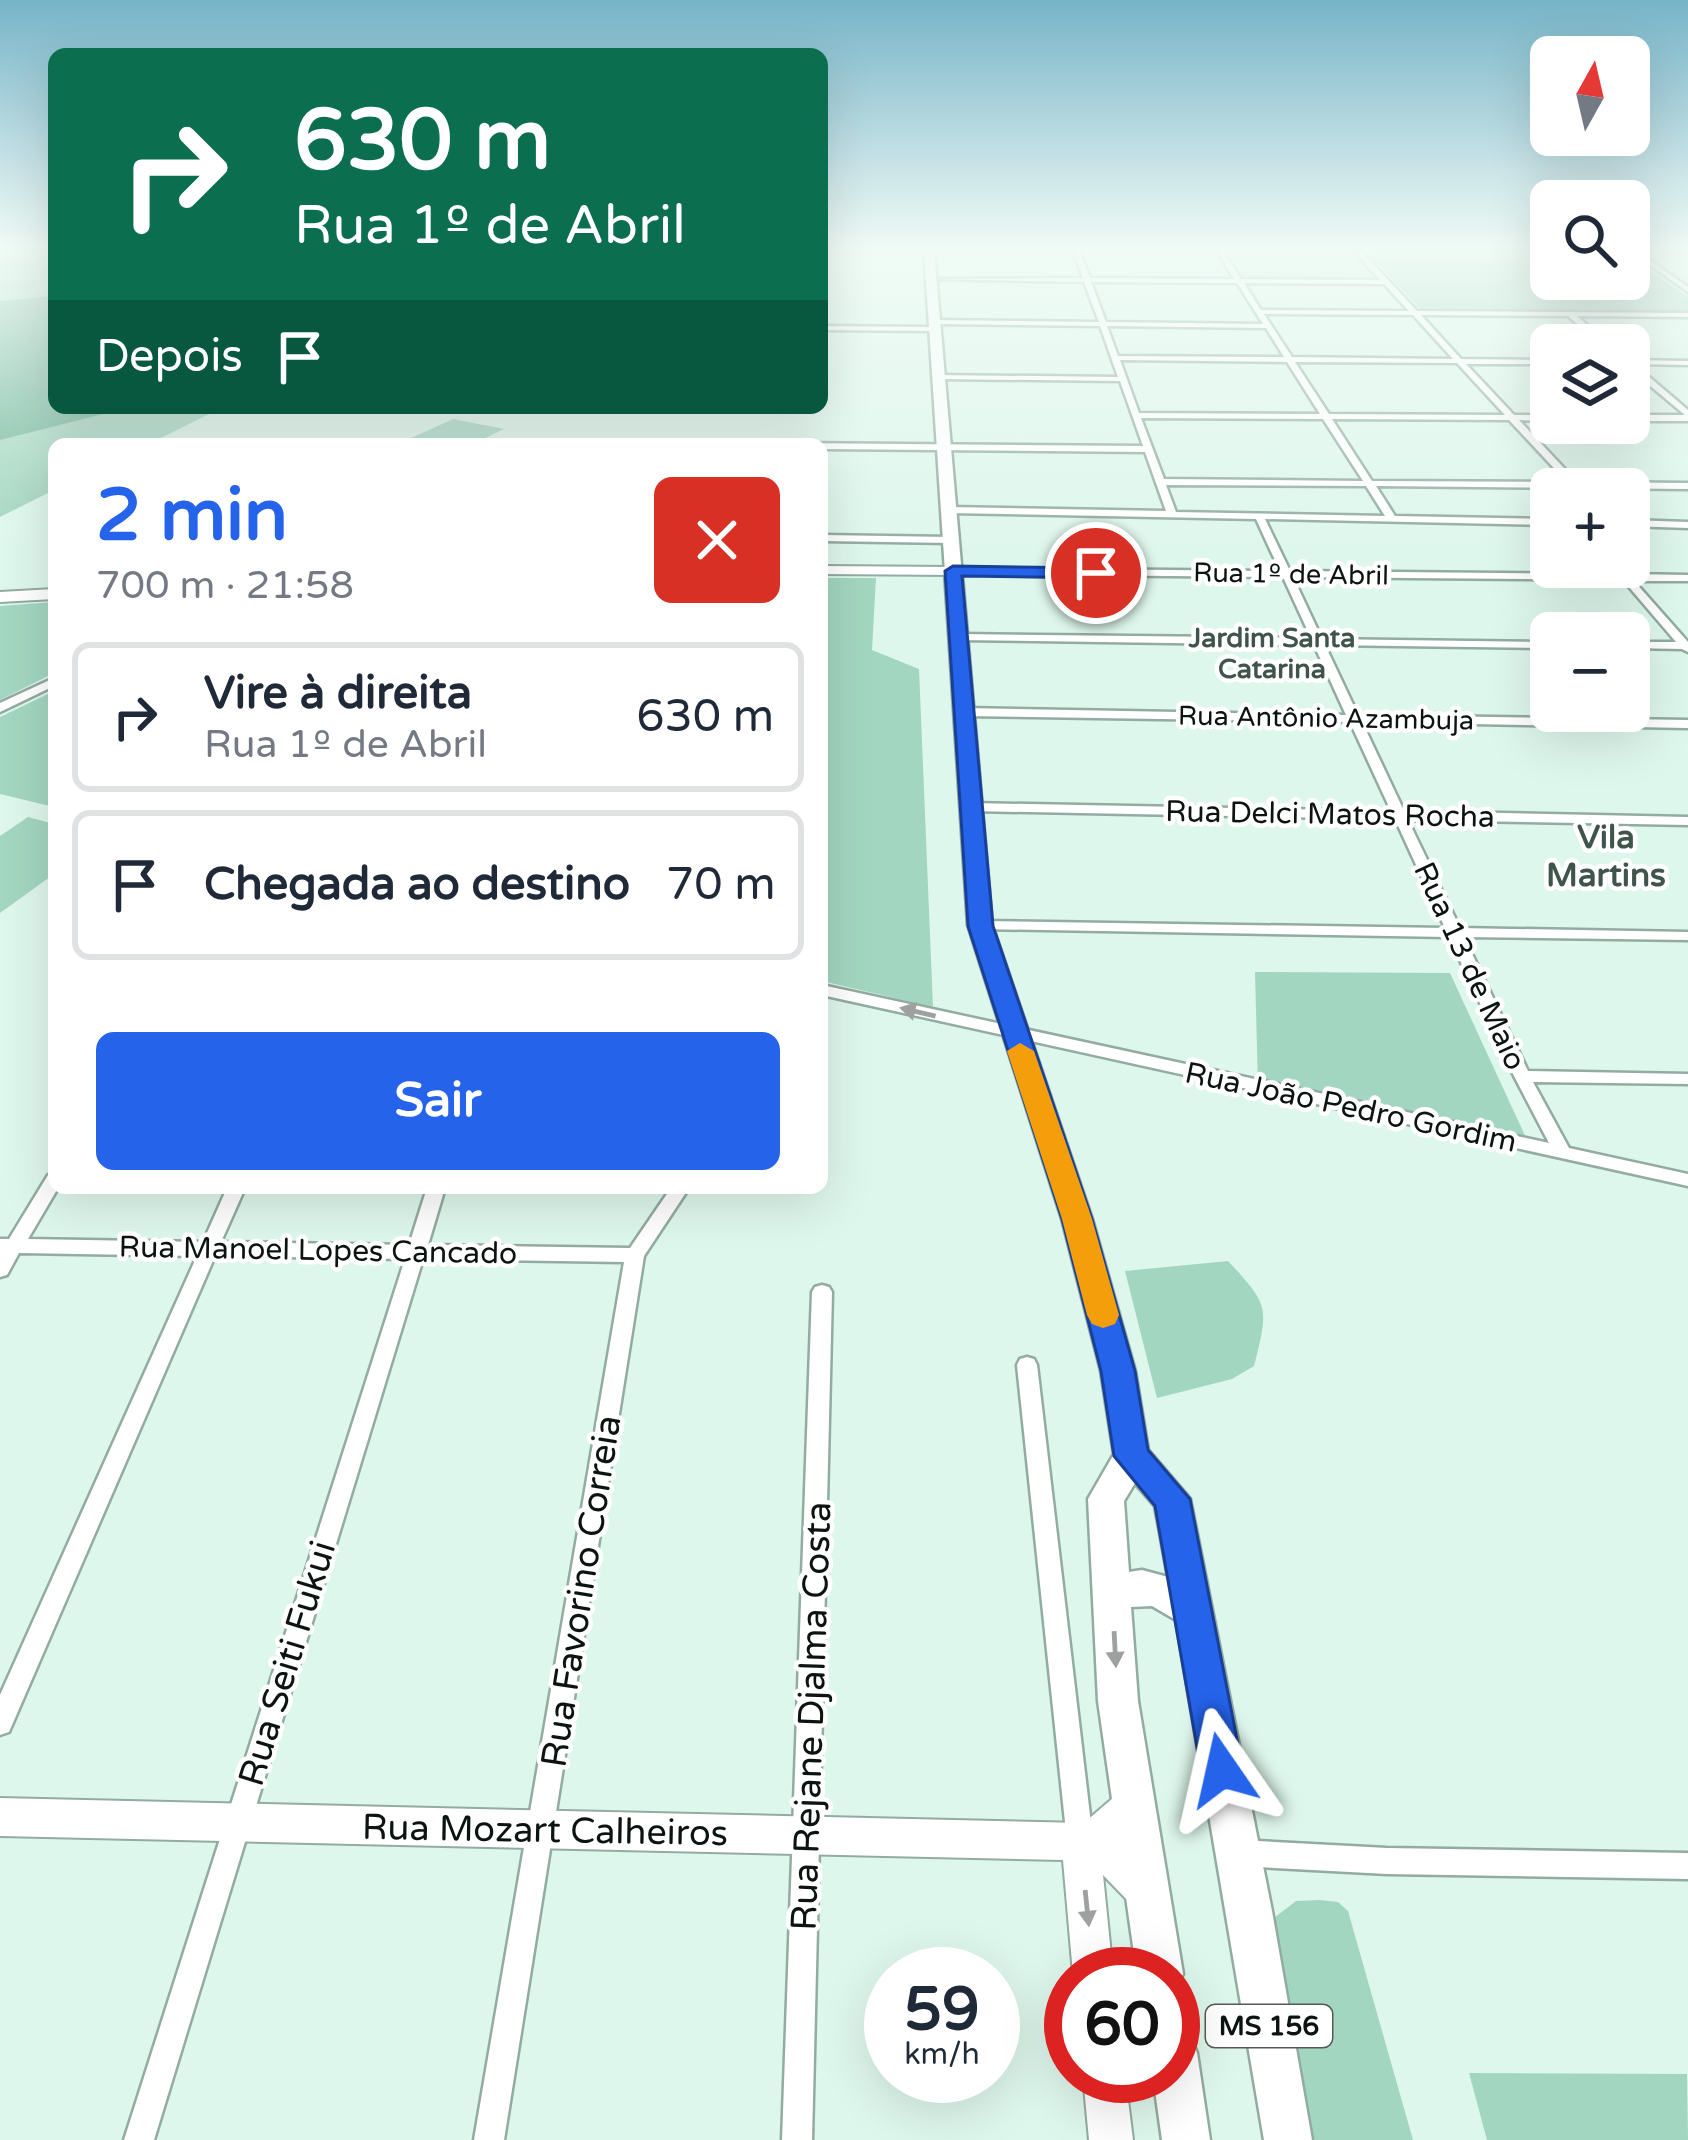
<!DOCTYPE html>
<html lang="pt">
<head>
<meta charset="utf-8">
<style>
	:root { --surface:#fff; --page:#f2f2f3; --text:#1f2937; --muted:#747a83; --line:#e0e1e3; --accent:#2563eb }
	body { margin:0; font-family:"Varela Round",sans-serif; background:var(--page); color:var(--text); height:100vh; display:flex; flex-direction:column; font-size:45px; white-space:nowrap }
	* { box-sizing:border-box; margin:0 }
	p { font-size:39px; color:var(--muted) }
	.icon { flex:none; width:66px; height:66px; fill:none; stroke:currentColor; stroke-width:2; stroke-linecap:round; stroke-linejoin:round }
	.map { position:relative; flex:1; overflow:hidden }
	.drawer { position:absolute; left:48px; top:438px; width:780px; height:756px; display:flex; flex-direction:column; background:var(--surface); border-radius:18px; box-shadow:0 12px 48px #0002 }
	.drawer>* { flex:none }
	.guide { position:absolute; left:48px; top:48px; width:780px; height:366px; border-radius:18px; box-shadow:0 12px 48px #0002; background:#0b6e4f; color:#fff; overflow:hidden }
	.needle { width:78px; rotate:8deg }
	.controls { position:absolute; left:1530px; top:36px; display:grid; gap:24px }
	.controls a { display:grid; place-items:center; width:120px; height:120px; border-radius:18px; background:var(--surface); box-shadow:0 12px 48px #0002; font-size:60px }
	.speed { position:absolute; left:864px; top:1947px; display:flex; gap:24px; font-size:60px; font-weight:700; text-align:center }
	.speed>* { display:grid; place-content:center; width:156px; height:156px; border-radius:50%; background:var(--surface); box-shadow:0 12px 48px #0002; line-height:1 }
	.speed small { font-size:30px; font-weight:400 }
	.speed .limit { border:18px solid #d22; background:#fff; color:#111 }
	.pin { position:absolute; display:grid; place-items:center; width:102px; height:102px; color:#fff; margin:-51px; border:6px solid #fff; border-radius:50%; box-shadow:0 3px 12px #0007 }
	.me { position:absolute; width:132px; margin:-66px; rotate:349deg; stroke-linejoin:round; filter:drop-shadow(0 0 9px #0008) }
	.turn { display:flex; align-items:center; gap:42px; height:252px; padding:0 48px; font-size:54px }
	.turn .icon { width:156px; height:156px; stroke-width:2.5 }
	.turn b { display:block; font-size:84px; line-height:102px }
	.then { display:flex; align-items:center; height:114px; padding:0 48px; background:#0003; gap:24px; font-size:45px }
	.round { display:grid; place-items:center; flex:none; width:126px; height:126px; border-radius:18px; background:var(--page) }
	.summary { display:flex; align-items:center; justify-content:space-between; height:204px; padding:0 48px }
	h1 { font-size:72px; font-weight:800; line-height:90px; color:var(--accent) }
	.primary-button { display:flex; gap:24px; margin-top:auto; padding:24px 48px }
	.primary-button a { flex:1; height:138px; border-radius:18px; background:var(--accent); color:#fff; font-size:48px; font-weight:800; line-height:138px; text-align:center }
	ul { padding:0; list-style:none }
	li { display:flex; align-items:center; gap:36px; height:150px; margin:0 24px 18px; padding:0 24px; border:6px solid var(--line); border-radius:18px }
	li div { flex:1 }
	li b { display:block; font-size:45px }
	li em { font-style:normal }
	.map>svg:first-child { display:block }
	.built { fill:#cceedf }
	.green { fill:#a3d6c0 }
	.water { fill:#6db397 }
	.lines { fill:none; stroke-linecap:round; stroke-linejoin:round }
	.street-casing { stroke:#93aba0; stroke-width:5 }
	.secondary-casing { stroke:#93aba0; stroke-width:4 }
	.primary-casing { stroke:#93aba0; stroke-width:5 }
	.street { fill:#fff; fill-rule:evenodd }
	.secondary { fill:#fff; fill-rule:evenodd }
	.primary { fill:#fff; fill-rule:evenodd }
	.oneway { fill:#9ea1a0 }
	.route { fill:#2563eb; stroke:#184099; stroke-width:3 }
	.slow { fill:#f59e0b }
	.labels { text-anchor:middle; stroke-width:9; stroke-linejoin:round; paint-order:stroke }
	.far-street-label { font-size:27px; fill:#0c1411; stroke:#fff }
	.far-neighbourhood-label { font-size:27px; font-weight:bold; fill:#3f544b; stroke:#fff }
	.shield { fill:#fff; stroke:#555a58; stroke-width:3 }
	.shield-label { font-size:27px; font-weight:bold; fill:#0c1411 }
	.street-label { font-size:30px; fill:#0c1411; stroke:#fff }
	.neighbourhood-label { font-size:33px; font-weight:bold; fill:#3f544b; stroke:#fff }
	.near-street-label { font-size:36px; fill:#0c1411; stroke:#fff }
</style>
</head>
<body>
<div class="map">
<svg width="1688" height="2140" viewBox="0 0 1688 2140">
	<rect width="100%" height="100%" fill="#def7ec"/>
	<polygon class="built" points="1222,250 1350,250 1378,279 1241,279"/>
	<g class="green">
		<polygon points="0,250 54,250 54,408 221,408 149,444 54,444 54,490 0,517"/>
		<polygon points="1365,250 1551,250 1551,279 1629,279 1629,256 1688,297 1688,311 1421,310"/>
		<polygon points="453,419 504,429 473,444 398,444"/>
		<polygon points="822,578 876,578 872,650 919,669 933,1007 822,981"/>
		<polygon points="54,602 54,673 0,700 0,606"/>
		<polygon points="54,691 54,807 0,794 0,717"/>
		<polygon points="28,817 54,824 54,874 0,913 0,836"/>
		<polygon points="1255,972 1450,973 1527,1140 1258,1087"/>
		<path d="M1228 1261C1269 1305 1269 1307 1254 1366L1232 1379 1157 1398 1125 1271Z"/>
		<polygon points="1320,1900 1338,1902 1348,1911 1413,2140 1304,2140 1266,1924 1296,1901"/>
		<polygon points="1469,2073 1687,2074 1688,2140 1487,2140"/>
	</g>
	<polygon class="water" points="54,296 54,408 127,408 0,440 0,301"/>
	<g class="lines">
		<g class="street-casing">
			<g id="street">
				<path d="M1073 250H1079L1090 278 1234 279 1216 250H1222L1241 279 1380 280 1353 250H1360L1417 311 1688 313V317L1577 316 1610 345H1602L1568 316 1421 315 1461 359 1551 360V364H1466L1514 415H1551V421L1519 420 1577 482 1688 483V489L1376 486 1395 516 1551 519V525L1265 519 1290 571 1617 574 1616 572 1621 569 1629 574 1688 575V581H1634L1688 642V652L1682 649 1629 648V642H1676L1623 580 1293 577 1322 639 1551 642V648L1325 645 1358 715 1688 720V728L1362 722 1404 811 1688 817V825L1408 820 1460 928 1688 932V940L1464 937 1528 1071 1688 1074V1084L1533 1082 1569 1148 1688 1174V1186L822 995V985L1549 1143 1514 1076 1449 937 980 929 973 925 980 921 1445 928 1395 819 971 811 964 807 971 803 1391 811 1350 722 964 716 958 712 964 708 1346 715 1314 645 958 640 952 637 958 634 1311 638 1283 577 954 574 949 571 954 568 1280 571 1256 519 949 513 944 510 949 507 1166 511 1145 452 822 449V444H543L547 441 1143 446 1120 381 938 379 934 377 938 375 1118 377 1100 326 934 324 930 322 934 320 1099 322 1084 282 928 279 1083 278ZM1091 282 1237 283 1263 324 1106 322ZM1244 283 1384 284 1409 311 1261 310ZM1264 314 1413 315 1453 359 1292 357ZM1107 326 1266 328 1284 357 1118 356ZM1120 360 1287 362 1320 414 1139 413ZM1295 362 1457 363 1505 415 1329 414ZM1141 418 1323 419 1363 481 1164 479ZM1332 419 1509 420 1567 482 1372 481ZM1166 485 1366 486 1385 516 1176 512Z"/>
				<polygon points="1629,250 1635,250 1688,287 1688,292"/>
				<polygon points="822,326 935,327 939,329 935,331 822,330"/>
				<polygon points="1629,360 1688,361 1688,365 1634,364 1688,410 1688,421 1629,421 1629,415 1685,415 1629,368"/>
				<polygon points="1629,520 1688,522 1688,528 1629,526"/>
				<polygon points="822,535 951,537 956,540 951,543 822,541"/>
				<polygon points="54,678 54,686 0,712 0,703"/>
				<polygon points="54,1173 54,1188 58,1188 28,1239 203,1242 227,1188 245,1188 221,1242 409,1245 427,1188 445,1188 428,1245 630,1248 671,1188 689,1188 644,1256 504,2140 474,2140 624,1262 423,1259 154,2140 124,2140 405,1259 215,1256 9,1732 0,1735 0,1695 197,1256 19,1253 7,1275 0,1277 0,1239 9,1239 48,1175"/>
				<polygon points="822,1285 829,1287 832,1292 812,2140 782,2140 812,1292 815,1287"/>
				<polygon points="1027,1357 1034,1359 1037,1365 1093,1841 1089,1850 1080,1854 1071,1850 1067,1841 1017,1365 1020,1359"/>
				<polygon points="1239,1840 1387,1848 1688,1853 1688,1879 1387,1874 1239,1866 1230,1862 1226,1853 1230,1844"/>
			</g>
		</g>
		<g class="secondary-casing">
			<g id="secondary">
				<polygon points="822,566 954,567 961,571 954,575 822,574"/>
				<polygon points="54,589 54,599 0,602 0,592"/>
				<polygon points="1134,1785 1147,1791 1153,1804 1147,1817 1120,1842 1158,1875 1163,1889 1158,1903 1144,1908 1130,1903 1103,1875 1113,1974 1073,1974 1063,1860 0,1836 0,1798 1084,1823 1121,1791"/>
				<polygon points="1083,2076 1125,2076 1133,2140 1089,2140"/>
			</g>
		</g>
		<g class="primary-casing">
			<g id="primary">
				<path d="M924 250H934L992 925 1092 1219 1135 1371 1148 1450 1190 1499 1272 1911 1312 2140H1264L1176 1620 1152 1606 1131 1607 1138 1701 1183 1974 1173 1991V1974H1137L1098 1701 1088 1499 1114 1454 1101 1371 1062 1219 968 925ZM1135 1483 1155 1506 1168 1577 1142 1570 1129 1572 1124 1501Z"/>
				<polygon points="1173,2029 1190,2036 1197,2053 1210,2140 1162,2140 1153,2076 1173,2076"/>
			</g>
		</g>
		<use href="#street" class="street"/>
		<use href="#secondary" class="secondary"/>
		<use href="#primary" class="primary"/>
	</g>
	<defs><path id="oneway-solid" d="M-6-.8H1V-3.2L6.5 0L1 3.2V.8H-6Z" transform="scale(3)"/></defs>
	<g class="oneway">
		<use href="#oneway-solid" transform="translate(918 1012) rotate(-167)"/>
		<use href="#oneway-solid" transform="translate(1115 1649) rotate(87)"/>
		<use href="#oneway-solid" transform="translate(1087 1908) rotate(84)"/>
	</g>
	<linearGradient id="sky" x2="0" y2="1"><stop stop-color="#77b4c8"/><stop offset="0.45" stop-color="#f0fbf6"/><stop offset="1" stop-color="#f0fbf6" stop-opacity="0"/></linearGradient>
	<rect width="1688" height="550" fill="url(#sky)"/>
	<polygon class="route" points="953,566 1096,568 1105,573 1096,578 962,576 993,926 1092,1219 1135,1371 1148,1450 1190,1499 1243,1770 1237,1784 1222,1791 1207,1784 1201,1770 1155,1506 1114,1456 1101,1371 1062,1219 968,926 945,571"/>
	<polygon class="slow" points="1020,1043 1034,1051 1092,1219 1119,1315 1115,1324 1103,1328 1092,1324 1087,1315 1062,1219 1007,1051"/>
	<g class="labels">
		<g class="far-street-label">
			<text transform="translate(1291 574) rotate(1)" y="9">Rua 1º de Abril</text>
			<text transform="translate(1326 718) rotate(1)" y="9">Rua Antônio Azambuja</text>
		</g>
		<g class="far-neighbourhood-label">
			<text x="1272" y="647">Jardim Santa<tspan x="1272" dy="31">Catarina</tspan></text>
		</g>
		<rect class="shield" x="1206" y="2005" width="126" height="42" rx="9"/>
		<g class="shield-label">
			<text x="1269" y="2035">MS 156</text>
		</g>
		<g class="street-label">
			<text transform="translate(1330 814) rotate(1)" y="10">Rua Delci Matos Rocha</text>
			<text transform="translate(1470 966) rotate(65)" y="10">Rua 13 de Maio</text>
			<text transform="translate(1351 1107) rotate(12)" y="10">Rua João Pedro Gordim</text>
			<text transform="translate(318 1250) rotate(1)" y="10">Rua Manoel Lopes Cancado</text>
		</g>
		<g class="neighbourhood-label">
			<text x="1606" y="848">Vila<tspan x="1606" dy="38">Martins</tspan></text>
		</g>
		<g class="near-street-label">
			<text transform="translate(580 1591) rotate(-81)" y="13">Rua Favorino Correia</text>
			<text transform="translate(286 1663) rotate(-73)" y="13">Rua Seiti Fukui</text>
			<text transform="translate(810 1716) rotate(-88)" y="13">Rua Rejane Djalma Costa</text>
			<text transform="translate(545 1829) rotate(1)" y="13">Rua Mozart Calheiros</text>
		</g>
	</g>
</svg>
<div class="controls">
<a><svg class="needle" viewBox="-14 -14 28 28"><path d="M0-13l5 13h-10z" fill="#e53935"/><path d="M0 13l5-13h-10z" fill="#747a83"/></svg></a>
<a><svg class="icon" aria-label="search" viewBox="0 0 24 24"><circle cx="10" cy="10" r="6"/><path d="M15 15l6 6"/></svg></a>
<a><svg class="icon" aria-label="layers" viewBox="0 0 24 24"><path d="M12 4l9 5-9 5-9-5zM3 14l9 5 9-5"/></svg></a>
<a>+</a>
<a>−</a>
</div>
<div class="speed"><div>59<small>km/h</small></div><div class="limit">60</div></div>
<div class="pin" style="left:1096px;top:573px;background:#d93025"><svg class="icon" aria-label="arrive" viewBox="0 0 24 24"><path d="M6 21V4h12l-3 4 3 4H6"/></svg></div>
<svg class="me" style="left:1222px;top:1770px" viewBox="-20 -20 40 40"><path d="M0-17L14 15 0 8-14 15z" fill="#2563eb" stroke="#fff" stroke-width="4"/></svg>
<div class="guide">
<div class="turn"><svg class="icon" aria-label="right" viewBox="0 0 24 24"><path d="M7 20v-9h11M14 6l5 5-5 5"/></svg><div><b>630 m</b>Rua 1º de Abril</div></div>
<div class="then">Depois<svg class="icon" aria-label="arrive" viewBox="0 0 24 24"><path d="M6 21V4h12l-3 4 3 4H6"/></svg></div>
</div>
<section class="drawer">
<div class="summary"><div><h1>2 min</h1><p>700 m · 21:58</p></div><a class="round" style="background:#d93025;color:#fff"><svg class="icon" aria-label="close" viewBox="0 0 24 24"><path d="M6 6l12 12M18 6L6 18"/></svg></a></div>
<ul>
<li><svg class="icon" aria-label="right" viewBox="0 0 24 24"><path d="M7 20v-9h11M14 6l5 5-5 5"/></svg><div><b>Vire à direita</b><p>Rua 1º de Abril</p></div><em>630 m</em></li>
<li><svg class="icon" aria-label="arrive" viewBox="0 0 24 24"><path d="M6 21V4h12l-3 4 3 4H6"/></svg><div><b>Chegada ao destino</b></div><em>70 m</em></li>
</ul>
<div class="primary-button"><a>Sair</a></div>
</section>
</div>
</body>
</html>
